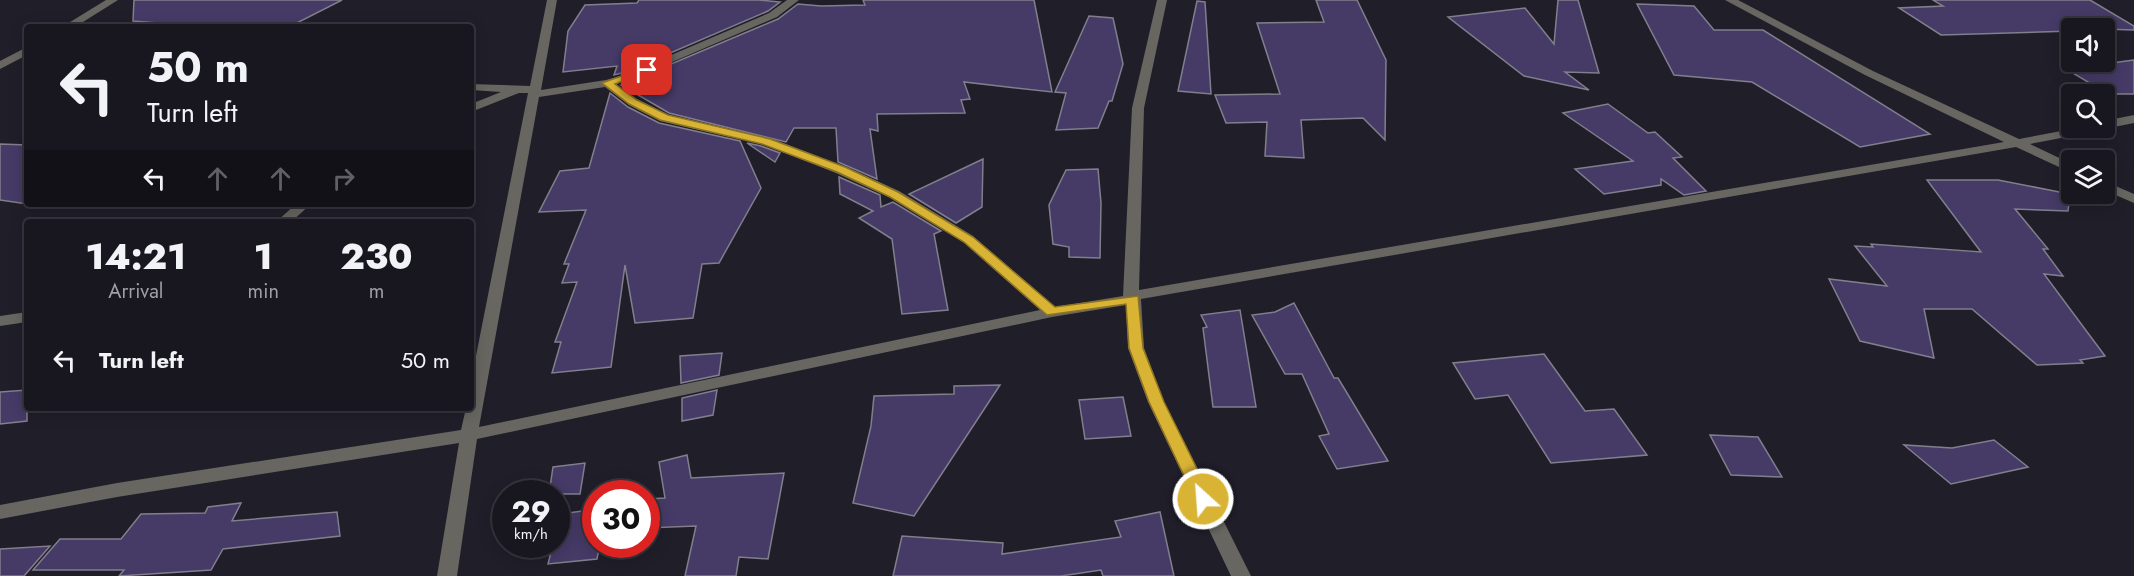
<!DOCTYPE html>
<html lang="en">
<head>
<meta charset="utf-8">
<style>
	:root { --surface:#18161f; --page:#25232c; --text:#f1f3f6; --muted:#9f9fa4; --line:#36353d }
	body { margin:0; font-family:Jost,sans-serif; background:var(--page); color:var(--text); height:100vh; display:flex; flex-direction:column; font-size:22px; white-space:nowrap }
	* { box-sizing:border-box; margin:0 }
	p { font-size:20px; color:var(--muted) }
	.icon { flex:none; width:33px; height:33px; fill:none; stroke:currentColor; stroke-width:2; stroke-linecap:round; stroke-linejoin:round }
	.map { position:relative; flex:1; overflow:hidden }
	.sheet { position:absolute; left:24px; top:219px; width:450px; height:192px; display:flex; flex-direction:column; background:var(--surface); border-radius:6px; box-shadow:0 3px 15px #0003,0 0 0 2px var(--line) }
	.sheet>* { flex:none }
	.guide { position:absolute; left:24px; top:24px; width:450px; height:183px; border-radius:6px; box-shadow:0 3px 15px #0003,0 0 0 2px var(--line); background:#18161f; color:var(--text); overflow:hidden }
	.fabs { position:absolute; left:2061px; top:18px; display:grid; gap:12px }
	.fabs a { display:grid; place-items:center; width:54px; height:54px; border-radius:6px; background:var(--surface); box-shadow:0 3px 15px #0003,0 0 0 2px var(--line); font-size:30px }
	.speed { position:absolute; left:492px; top:480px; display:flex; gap:12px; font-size:30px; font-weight:700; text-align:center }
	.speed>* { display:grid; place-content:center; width:78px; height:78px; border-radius:50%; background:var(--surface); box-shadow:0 3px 15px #0003,0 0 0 2px var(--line); line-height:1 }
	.speed small { font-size:15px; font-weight:400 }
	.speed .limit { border:9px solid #d22; background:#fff; color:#111 }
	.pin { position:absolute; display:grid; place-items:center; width:51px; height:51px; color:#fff; margin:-26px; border-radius:12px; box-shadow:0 3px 9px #0006 }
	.me { position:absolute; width:66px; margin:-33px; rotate:334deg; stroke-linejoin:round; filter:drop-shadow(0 0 4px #0008) }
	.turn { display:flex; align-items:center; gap:21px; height:126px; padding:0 24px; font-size:27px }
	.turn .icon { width:78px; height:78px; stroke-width:2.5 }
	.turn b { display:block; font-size:42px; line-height:51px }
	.lanes { display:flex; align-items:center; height:57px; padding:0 24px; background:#0003; justify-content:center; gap:30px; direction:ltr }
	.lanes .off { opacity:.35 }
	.eta { display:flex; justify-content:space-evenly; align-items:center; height:102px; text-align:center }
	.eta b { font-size:36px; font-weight:800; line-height:42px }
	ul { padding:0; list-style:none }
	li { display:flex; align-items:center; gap:18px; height:78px; padding:0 24px }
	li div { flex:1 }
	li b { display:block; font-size:22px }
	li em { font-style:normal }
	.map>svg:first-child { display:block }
	.building { fill:#463a67; stroke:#817f8d; stroke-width:1.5 }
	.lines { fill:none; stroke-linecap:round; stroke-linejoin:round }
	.minor { fill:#686660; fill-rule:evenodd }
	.tertiary { fill:#686660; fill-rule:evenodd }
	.route { fill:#d9b334; stroke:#8d7422; stroke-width:1.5 }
</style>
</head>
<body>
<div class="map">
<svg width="2134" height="576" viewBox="0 0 2134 576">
	<rect width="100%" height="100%" fill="#201e29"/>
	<g class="building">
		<polygon points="134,0 342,0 289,27 246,23 239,27 208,27 133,21"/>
		<polygon points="639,0 759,0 780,2 768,11 626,72 614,75 617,66 563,72 568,31 585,5 637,3"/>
		<polygon points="863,0 1034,0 1052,92 964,82 970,99 961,100 965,113 877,114 878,131 870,129 877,179 838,162 836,128 794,128 786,142 669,113 621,85 778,19 798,4 821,6 865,5"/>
		<polygon points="1316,0 1357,0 1386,60 1385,140 1363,118 1301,120 1304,158 1265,156 1267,122 1226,123 1215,95 1280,94 1257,23 1324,22"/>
		<polygon points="1558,0 1578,0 1599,73 1565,72 1589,90 1524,76 1448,17 1525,8 1554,44"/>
		<polygon points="1933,0 2090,0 2134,26 2134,30 2072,28 2072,31 1941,35 1899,8 1943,6"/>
		<polygon points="1197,1 1205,2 1211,94 1178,91"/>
		<polygon points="1637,4 1694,6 1714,30 1763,30 1930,134 1860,147 1752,82 1674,75"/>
		<polygon points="1089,16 1113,18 1123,64 1112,101 1109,101 1098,128 1056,130 1066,93 1055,92"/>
		<polygon points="2134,60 2134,94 2108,94 2066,69"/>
		<polygon points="610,93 628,107 659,123 740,141 761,188 719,263 702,264 693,318 635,323 625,265 611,367 552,373 561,342 555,342 577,282 562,283 569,264 564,264 586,210 539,212 560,171 589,168"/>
		<polygon points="1608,104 1648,133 1655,132 1682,157 1673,158 1706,191 1684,195 1661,179 1661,185 1604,194 1575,169 1633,161 1563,113"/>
		<polygon points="747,143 761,146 780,153 775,162"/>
		<polygon points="0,144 27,145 27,204 0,200"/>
		<polygon points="983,159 982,207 956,223 909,194"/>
		<polygon points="1098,169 1101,203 1100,258 1069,257 1069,247 1053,244 1049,205 1066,170"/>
		<polygon points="839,177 880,195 881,207 893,202 941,231 934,234 948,310 902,314 892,239 859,218 873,211 840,194"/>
		<polygon points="1927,180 1998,180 2070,194 2068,211 2015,209 2048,249 2043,249 2063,276 2044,274 2105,356 2080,360 2083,363 2037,365 1972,309 1924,309 1934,358 1860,341 1829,279 1887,286 1855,246 1873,247 1871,244 1981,252"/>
		<polygon points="1294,303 1334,378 1338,378 1388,461 1337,469 1319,436 1329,434 1302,374 1285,374 1252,315 1275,312"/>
		<polygon points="1240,310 1256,407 1213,407 1203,328 1207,327 1201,315"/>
		<polygon points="722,353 719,375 681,383 680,356"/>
		<polygon points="1544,354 1585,411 1614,409 1647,455 1551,463 1508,395 1475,399 1453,363"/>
		<polygon points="1000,385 914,516 853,503 871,426 874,396 954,394 954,386"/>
		<polygon points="27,390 27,421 0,424 0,392"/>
		<polygon points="717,390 713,415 682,421 682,398"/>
		<polygon points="1123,397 1131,436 1085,439 1079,400"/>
		<polygon points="1710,435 1758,437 1782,477 1731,475"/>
		<polygon points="1994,440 2028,467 1951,484 1904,445 1952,448"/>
		<polygon points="687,455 691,478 784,473 768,559 739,557 736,576 685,576 696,526 646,528 646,499 665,498 659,462"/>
		<polygon points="585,463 580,494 549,494 553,467"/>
		<polygon points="241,503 232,521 337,512 340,536 223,549 211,570 119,576 124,570 33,570 60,539 121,539 141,514 205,513 208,507"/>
		<polygon points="596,509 596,544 600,544 597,559 548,564 553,544 556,544 561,514"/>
		<polygon points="1160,512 1174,576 1103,576 1101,570 1061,576 893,576 902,536 1003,543 1002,554 1121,537 1115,521"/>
		<polygon points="50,546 24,576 0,576 0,549"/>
	</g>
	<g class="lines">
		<g class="minor">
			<path d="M547 0H557L541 90 606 80 627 74 769 13 787 0H799L777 17 635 78 616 84 637 99 668 115 770 138 846 167 899 191 973 236 1055 307 1123 296 1132 108 1157 0H1167L1144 108 1139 290 2004 142 1865 75 1725 0H1738L1873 71 2019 139 2077 128H2099L2093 132 2030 144 2072 164V173L2016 147 1141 299 1144 348 1164 402 1251 576H1231L1148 402 1128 348 1126 305 1052 317 477 439 457 576H437L459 443 117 497 0 519V505L117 483 461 430 466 408H471V381L528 93H519L471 112V104L501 92 471 90V84L530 86ZM605 87 629 105 660 121 762 144 836 173 889 197 963 242 1040 310 479 427 539 97Z"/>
			<polygon points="2134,115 2134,123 2104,129 2100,128 2104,128 2104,121"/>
			<polygon points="2104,181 2134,194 2134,203 2104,190"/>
			<polygon points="296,204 311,204 291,222 276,222"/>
			<polygon points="27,312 27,322 0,326 0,316"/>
		</g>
		<g class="tertiary">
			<polygon points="106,0 118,0 75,27 62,27"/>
			<polygon points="27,47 27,55 0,69 0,61"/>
		</g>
	</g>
	<polygon class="route" points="643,68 652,70 615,84 637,100 668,115 770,139 845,167 898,192 973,237 1055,307 1138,296 1143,348 1164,402 1212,499 1209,503 1197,503 1149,402 1129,348 1126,304 1047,315 964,242 890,197 837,172 762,144 660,120 629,104 602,83"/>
</svg>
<div class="fabs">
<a><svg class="icon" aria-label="sound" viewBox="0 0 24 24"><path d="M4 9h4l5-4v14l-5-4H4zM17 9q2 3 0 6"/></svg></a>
<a><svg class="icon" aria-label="search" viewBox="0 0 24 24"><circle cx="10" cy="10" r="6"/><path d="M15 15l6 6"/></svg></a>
<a><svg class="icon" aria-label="layers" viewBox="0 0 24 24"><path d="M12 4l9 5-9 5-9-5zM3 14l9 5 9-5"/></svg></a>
</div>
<div class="speed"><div>29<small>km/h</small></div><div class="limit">30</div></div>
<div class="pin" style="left:647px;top:70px;background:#d93025"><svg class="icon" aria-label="arrive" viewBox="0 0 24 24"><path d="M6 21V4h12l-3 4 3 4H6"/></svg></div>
<svg class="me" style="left:1203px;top:499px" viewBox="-20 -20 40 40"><circle r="17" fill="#d9b334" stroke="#fff" stroke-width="3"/><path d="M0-11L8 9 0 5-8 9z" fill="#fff"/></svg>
<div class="guide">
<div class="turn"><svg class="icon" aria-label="left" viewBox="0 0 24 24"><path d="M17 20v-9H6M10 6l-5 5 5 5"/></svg><div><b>50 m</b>Turn left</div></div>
<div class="lanes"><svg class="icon" aria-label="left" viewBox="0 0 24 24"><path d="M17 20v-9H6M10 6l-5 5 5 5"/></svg><svg class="icon off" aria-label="ahead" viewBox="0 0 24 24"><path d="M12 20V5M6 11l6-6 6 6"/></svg><svg class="icon off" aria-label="ahead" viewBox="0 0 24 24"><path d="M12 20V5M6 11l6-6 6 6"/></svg><svg class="icon off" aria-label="right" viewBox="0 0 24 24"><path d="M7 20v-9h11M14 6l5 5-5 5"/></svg></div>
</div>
<section class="sheet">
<div class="eta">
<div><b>14:21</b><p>Arrival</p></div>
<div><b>1</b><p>min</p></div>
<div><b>230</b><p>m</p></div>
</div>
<ul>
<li><svg class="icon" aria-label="left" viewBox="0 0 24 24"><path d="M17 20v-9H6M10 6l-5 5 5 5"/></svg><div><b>Turn left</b></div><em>50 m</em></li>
</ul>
</section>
</div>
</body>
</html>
